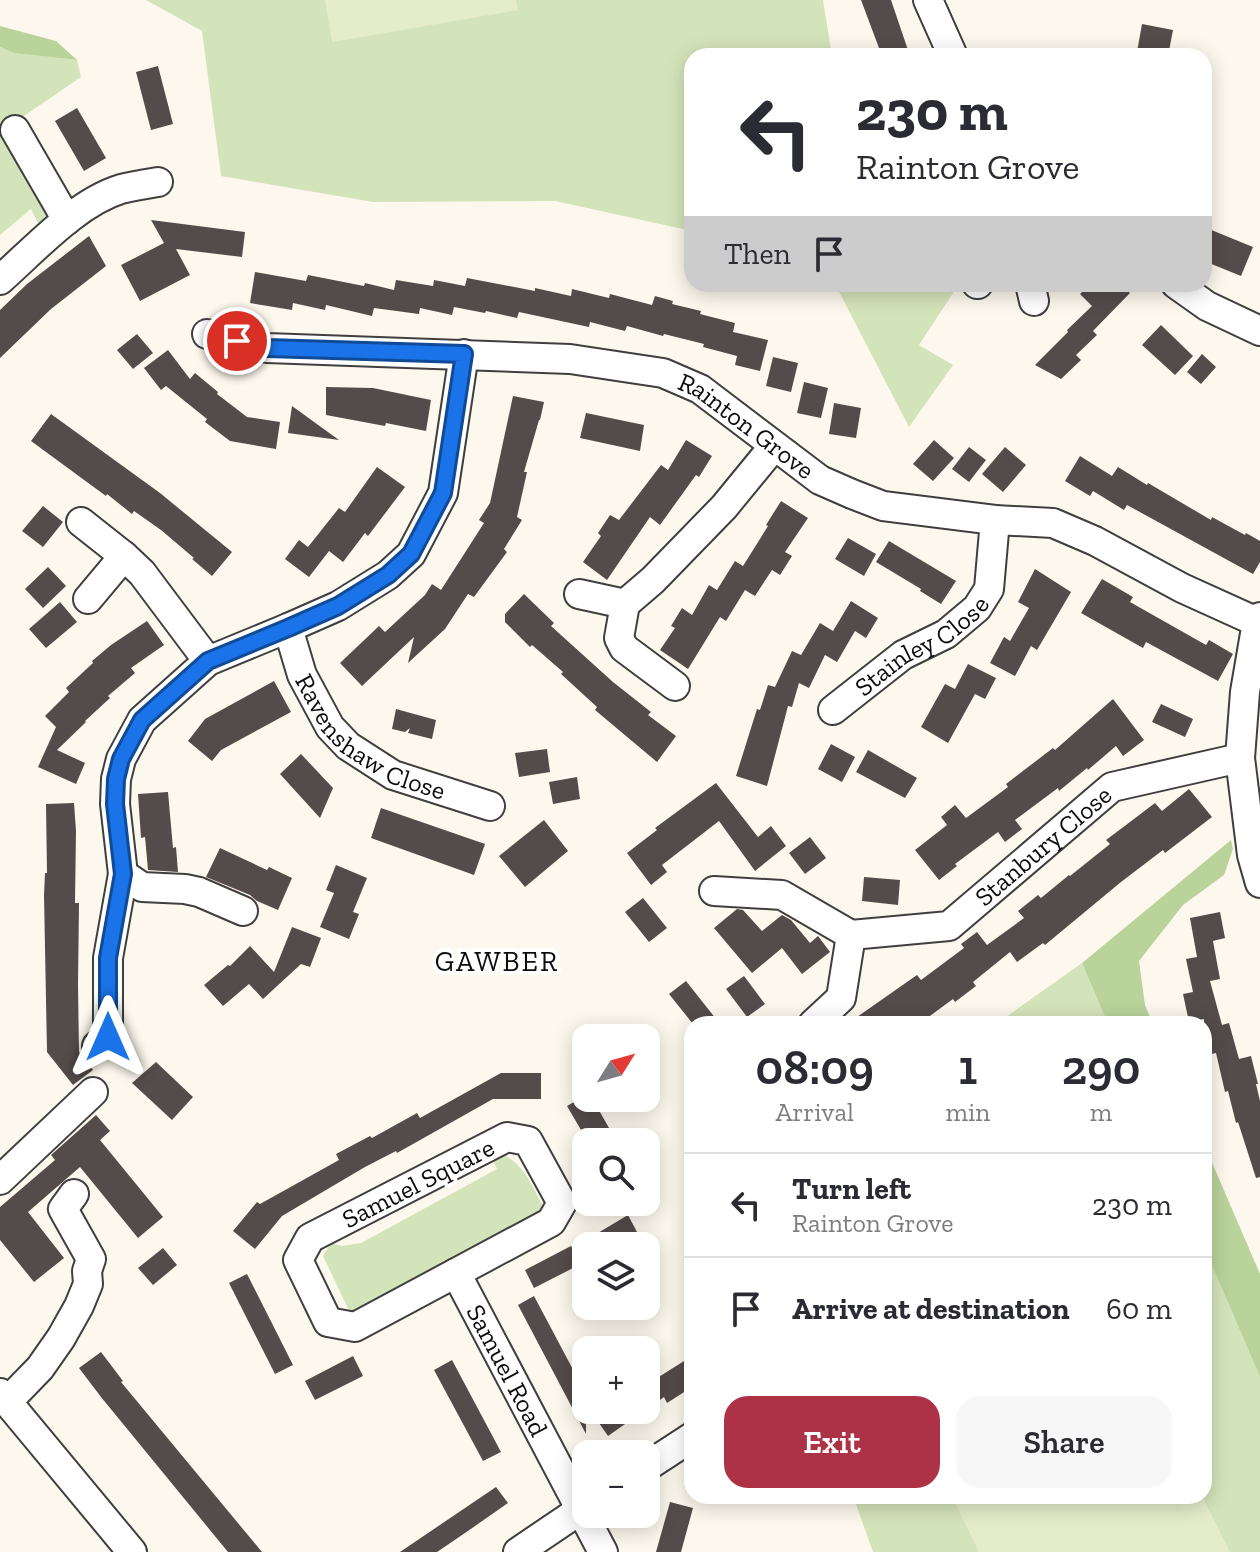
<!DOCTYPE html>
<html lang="en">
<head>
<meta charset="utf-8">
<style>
	:root { --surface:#fff; --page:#f7f7f7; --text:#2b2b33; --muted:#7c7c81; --line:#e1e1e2; --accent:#ae3245 }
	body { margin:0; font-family:"Zilla Slab",serif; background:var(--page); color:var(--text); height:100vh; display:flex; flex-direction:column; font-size:30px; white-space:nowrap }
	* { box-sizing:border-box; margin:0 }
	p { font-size:26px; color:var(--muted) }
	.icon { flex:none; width:44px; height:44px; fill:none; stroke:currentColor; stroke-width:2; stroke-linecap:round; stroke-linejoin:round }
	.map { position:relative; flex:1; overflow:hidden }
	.sheet { position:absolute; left:684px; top:1016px; width:528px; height:488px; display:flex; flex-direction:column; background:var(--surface); border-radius:24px; box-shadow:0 4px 20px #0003 }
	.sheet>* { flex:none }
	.guide { position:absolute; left:684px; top:48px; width:528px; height:244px; border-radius:24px; box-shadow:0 4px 20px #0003; background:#fff; color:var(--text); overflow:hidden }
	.needle { width:52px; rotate:53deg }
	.tools { position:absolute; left:572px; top:1024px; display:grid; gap:16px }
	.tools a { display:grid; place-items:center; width:88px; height:88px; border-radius:16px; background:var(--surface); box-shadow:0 4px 20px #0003; font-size:40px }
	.pin { position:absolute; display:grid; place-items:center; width:68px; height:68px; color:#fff; margin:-34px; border:4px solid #fff; border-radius:50%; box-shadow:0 2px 8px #0007 }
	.me { position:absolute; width:88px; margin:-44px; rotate:0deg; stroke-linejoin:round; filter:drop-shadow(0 0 6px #0008) }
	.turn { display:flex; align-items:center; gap:28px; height:168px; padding:0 40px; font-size:36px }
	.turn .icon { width:104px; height:104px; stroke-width:2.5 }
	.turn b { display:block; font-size:56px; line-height:68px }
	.then { display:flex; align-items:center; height:76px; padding:0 40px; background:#0003; gap:16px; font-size:30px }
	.eta { display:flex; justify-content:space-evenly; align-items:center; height:136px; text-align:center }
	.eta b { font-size:48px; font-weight:600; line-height:56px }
	.primary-button { display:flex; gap:16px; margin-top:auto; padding:16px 40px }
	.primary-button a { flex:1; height:92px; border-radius:24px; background:var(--accent); color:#fff; font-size:32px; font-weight:600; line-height:92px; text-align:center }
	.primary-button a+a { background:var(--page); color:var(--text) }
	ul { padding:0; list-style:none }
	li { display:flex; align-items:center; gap:24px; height:104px; padding:0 40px; border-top:2px solid var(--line) }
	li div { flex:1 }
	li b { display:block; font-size:30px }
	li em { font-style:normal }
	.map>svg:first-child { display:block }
	.green { fill:#d4e4ba }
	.forest { fill:#bad39b }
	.pitch { fill:#e4eccb }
	.building { fill:#544c4a }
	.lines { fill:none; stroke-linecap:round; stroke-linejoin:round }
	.minor-casing { stroke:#3f3f3f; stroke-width:32 }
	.minor { stroke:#fff; stroke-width:28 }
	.route-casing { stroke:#114b97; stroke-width:20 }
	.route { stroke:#1a73e8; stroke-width:14 }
	.labels { text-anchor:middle; stroke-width:8; stroke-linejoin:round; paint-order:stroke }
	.street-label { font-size:26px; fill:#0c0c0c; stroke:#fff }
	.neighbourhood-label { font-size:28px; letter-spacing:2px; fill:#0c0c0c; stroke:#fff }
</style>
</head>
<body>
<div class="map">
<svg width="1260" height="1552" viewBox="0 0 1260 1552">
	<rect width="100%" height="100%" fill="#fdf8ed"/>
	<g class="green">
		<polygon points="146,0 823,0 832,56 692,56 692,231 555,201 373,202 221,176 202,31"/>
		<polygon points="0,47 15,53 77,60 81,77 8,127 58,218 42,231 31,209 0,235"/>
		<polygon points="835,284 959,284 919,345 953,365 909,427"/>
		<polygon points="1082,963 1108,1024 996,1024"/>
		<path d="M502 1154C524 1164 533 1187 544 1208L540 1216 352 1317 323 1256 331 1243 342 1246 361 1243 497 1169 491 1157Z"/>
		<polygon points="1204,1247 1260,1377 1260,1552 873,1552 853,1496 1204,1496"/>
	</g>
	<g class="forest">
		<polygon points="0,26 56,41 77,60 14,53 0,47"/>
		<polygon points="1231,840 1233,849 1224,875 1183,905 1139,961 1145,1005 1153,1024 1108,1024 1082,963"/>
		<polygon points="1204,1144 1260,1274 1260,1377 1204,1247"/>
	</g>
	<g class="pitch">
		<polygon points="325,0 516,0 518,10 332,42"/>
		<polygon points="952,1496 1202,1496 1230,1552 979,1552"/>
	</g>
	<g class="building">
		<polygon points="861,0 891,0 910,56 882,56"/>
		<polygon points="1142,24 1173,30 1168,56 1137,52"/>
		<polygon points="158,66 173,124 151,130 136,72"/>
		<polygon points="77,108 106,158 84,171 55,121"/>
		<polygon points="151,220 245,232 242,257 176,249 190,275 140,301 121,265 164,243"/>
		<polygon points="1204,227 1253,247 1241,276 1204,261"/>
		<polygon points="89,236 106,266 51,309 0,358 0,310 27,284"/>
		<polygon points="255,272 306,281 308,275 364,286 365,283 394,290 396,280 433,286 434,280 465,286 467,278 535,291 535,288 571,296 572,289 609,298 610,294 652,305 655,296 673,301 672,304 701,311 700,314 735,323 733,332 768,340 760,371 735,365 737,356 703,347 704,344 664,334 663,336 627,326 625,331 590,322 589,327 519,312 517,318 486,311 485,313 454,307 452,315 420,308 419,314 374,308 372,316 326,305 325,310 293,303 292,310 250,303"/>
		<polygon points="1090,284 1121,284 1130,293 1093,331 1097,335 1076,355 1081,360 1061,379 1035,365 1068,332 1067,330 1092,306 1080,294"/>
		<polygon points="1161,325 1193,356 1175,375 1142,345"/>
		<polygon points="137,334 153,353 133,369 117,350"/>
		<polygon points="168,350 190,379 195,373 218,392 217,394 247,417 280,422 276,449 230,441 205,422 207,419 166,386 161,390 144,368"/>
		<polygon points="1202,354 1216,367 1201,384 1187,372"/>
		<polygon points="773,357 798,363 791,392 766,386"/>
		<polygon points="804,382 828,388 821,418 797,413"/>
		<polygon points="326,387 373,388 431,400 426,431 386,423 385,426 326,415"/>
		<polygon points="513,396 544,402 540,420 539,420 524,472 527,472 517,517 522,520 504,549 507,552 474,597 468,594 445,629 408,663 414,637 362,686 340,663 379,626 385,632 425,595 432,584 441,590 484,523 479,520 490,503"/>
		<polygon points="834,403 861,408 856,438 829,434"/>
		<polygon points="292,406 339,440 288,433"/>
		<polygon points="586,413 644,425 640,451 580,438"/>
		<polygon points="51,414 160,493 232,552 212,576 192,559 194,558 161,530 134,511 132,514 107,494 106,496 31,441"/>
		<polygon points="686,440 712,456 699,477 696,475 660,525 650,517 607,580 583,562 601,536 598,533 610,515 619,520 661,465 668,470"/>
		<polygon points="934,440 954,458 933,481 913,464"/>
		<polygon points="969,447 986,460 969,482 952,469"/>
		<polygon points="1005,447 1026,465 1003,492 982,474"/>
		<polygon points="1080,456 1112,476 1118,467 1147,485 1148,483 1211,520 1212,517 1245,535 1246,533 1260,541 1260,562 1253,574 1127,505 1124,510 1093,491 1090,496 1065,481"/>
		<polygon points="377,467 405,487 368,536 365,533 343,562 329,551 309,577 285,559 299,540 308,547 339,508 345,512"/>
		<polygon points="781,501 808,518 785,552 792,556 780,575 772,570 755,596 745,590 726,621 720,617 688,669 660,650 675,628 671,626 682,608 692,615 709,585 717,590 735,561 743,566 768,526 766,525"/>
		<polygon points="43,506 63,522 43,547 22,531"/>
		<polygon points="848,538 876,554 864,576 835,559"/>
		<polygon points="889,541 956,581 941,604 920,591 921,589 876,562"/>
		<polygon points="48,567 66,586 43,608 25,589"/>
		<polygon points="1035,569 1071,592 1037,650 1031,646 1015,676 990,663 1004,637 1010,641 1029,608 1018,602"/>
		<polygon points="1102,579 1133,597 1130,602 1206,645 1209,640 1233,654 1218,681 1146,642 1143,648 1081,613"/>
		<polygon points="524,594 554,623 551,626 613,682 651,712 648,715 676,736 657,762 595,710 597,707 561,674 563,672 532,645 530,647 505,622 505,614"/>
		<polygon points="851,601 878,618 866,638 855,631 837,662 825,655 809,688 799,683 792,707 788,706 767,786 736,776 757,709 760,710 768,685 775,687 792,651 801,655 820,623 833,631"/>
		<polygon points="60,602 77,622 46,648 29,629"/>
		<polygon points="147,621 164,645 131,668 135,673 108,696 110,698 85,721 86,722 57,750 85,763 76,784 38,767 56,727 45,716 69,692 66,688 93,663 92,661 111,645"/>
		<polygon points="968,664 996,678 985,699 975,694 948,743 921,727 945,684 955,689"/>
		<polygon points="274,681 291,712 221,750 212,761 188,741 205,719"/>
		<polygon points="1113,699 1144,740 1123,756 1116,746 1088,770 1087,768 1059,791 1058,788 1015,820 1022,829 1005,842 998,832 955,864 957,866 939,880 915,850 947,825 941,817 955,805 966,818 1008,787 1006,784 1053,748 1055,750"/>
		<polygon points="1161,704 1193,719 1185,737 1152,722"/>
		<polygon points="396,709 436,720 432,739 408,733 410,728 405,732 392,729"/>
		<polygon points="831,744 855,757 842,782 818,769"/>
		<polygon points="547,749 550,772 519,777 515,753"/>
		<polygon points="868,750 917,778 905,798 856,772"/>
		<polygon points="301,754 333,788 320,818 280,774"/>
		<polygon points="577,777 580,799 553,804 549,782"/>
		<polygon points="716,783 758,837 771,826 786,846 755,871 719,821 662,865 667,872 651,885 627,853 657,830 655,828"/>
		<polygon points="1189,789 1212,817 1165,853 1163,850 1121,882 1045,945 1043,943 1017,962 1010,952 973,982 976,986 955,1002 953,999 919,1024 847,1024 917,975 921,980 964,948 961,944 977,932 987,945 1024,918 1018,911 1038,895 1041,898 1069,875 1070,876 1110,844 1106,840 1126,825 1155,803 1162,811"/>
		<polygon points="168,792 173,848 176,847 178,872 148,870 145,837 141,838 138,794"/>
		<polygon points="74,803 76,831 75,903 79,903 78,985 79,1052 93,1070 73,1085 47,1052 44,895 45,873 47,873 46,804"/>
		<polygon points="381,808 485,844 474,875 371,838"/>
		<polygon points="544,820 568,851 525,887 499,856"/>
		<polygon points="810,837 826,858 805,874 789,853"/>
		<polygon points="220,848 267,870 269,867 292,878 278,910 257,901 250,895 206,877"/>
		<polygon points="336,865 367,878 353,912 359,914 349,939 320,927 334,893 326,890"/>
		<polygon points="864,877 900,880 898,905 862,901"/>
		<polygon points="643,898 667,928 649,942 625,912"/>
		<polygon points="737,909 743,910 762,931 782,915 791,920 810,943 818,936 830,952 802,974 782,948 752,973 714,928"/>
		<polygon points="1220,912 1225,938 1213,941 1220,979 1210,981 1222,1025 1229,1023 1239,1059 1251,1056 1258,1084 1256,1084 1260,1101 1260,1177 1256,1178 1238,1122 1236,1123 1228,1091 1225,1092 1216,1053 1207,1055 1204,1043 1204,1019 1189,1022 1183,994 1193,992 1186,959 1197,957 1190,918"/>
		<polygon points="292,927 321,938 310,967 301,964 263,999 249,984 223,1006 204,985 228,965 230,966 250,946 274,972"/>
		<polygon points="744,976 765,1004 747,1017 726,989"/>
		<polygon points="686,981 720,1024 693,1024 669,994"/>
		<polygon points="156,1062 193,1097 172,1120 132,1083"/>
		<polygon points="501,1073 541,1073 541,1099 493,1099 397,1153 396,1151 365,1167 282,1216 255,1249 233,1231 257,1202 260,1204 339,1160 336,1154 370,1136 372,1138 417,1113 420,1118"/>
		<polygon points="586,1095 586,1098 592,1098 617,1142 588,1142 567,1106"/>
		<polygon points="96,1115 110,1131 100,1140 163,1217 138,1238 80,1167 28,1212 64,1258 34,1282 0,1240 0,1207 55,1160 51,1155"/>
		<polygon points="628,1215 637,1232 613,1246 576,1246"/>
		<polygon points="571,1246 581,1264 534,1288 525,1270"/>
		<polygon points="163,1248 177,1265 153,1285 138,1268"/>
		<polygon points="247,1274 293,1365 275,1374 229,1283"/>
		<polygon points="534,1296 586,1394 586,1434 518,1305"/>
		<polygon points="101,1352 123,1381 121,1382 262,1552 228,1552 101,1397 79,1368"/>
		<polygon points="353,1356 363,1376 315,1400 305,1381"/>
		<polygon points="692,1356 692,1387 667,1403 664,1397 646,1410 646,1385"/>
		<polygon points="452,1360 501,1452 483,1461 434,1370"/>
		<polygon points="590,1410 645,1410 608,1436"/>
		<polygon points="496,1487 508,1503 465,1533 437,1552 400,1552"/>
		<polygon points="670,1502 693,1508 681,1552 656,1552"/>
	</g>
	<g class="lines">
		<g class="minor-casing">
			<g id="minor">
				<polyline points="928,0 953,56"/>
				<polyline points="15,130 67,220"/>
				<path d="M0 280C35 249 76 203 121 189 133 186 146 184 158 182"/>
				<polyline points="977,284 978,284"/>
				<polyline points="1030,284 1034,301"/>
				<polyline points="1176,284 1207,306 1260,331"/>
				<path id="s1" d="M207 334 267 348 570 359 663 373 700 389 820 480 852 494 883 506 995 520 1053 523 1095 541 1182 588 1257 622"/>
				<polyline points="81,522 124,556"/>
				<polyline points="579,594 625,604"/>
				<polyline points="88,599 124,556 142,573 208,661"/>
				<polyline points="1260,617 1257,622 1245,692 1240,758 1252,855 1260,883"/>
				<path id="s2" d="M288 628 302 675 330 727 348 746 393 775 490 806"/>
				<polyline points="675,686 624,648 619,638 625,604 653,580 724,507 774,446"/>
				<path id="s3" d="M833 710 903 655 946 634 977 608 989 589 995 520"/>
				<path id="s4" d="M714 891 782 895 851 935 949 926 1112 787 1240 758"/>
				<polyline points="243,911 199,892 185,889 142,887 123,874 115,804 116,779 121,759 142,720 208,661 288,628 338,606 388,575 411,554 443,493 464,354"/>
				<polyline points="813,1024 841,998 851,935"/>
				<polyline points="97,1046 108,1037 108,958 123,874"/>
				<polygon points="507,1137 528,1141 562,1203 551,1222 355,1327 328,1322 298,1260 310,1238"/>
				<polyline points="0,1180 93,1092"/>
				<path id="s5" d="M456 1273 603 1552"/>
				<polyline points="0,1393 132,1552"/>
				<polyline points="7,1402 40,1368 61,1338 79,1306 88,1284 87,1271 91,1259 63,1209 74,1194"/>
				<polyline points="646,1467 692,1437"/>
				<polyline points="518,1552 586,1506"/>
			</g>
		</g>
		<use href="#minor" class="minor"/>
	</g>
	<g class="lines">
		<g class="route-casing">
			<polyline id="route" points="108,1037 108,958 123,874 115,804 116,779 121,759 142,720 208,661 288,628 338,606 388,575 411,554 443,493 464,354 267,348 237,341"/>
		</g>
		<use href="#route" class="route"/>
	</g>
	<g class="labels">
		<g class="street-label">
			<text dy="9" stroke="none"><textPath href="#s1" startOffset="558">Rainton Grove</textPath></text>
			<text dy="9" stroke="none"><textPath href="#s3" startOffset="110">Stainley Close</textPath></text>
			<text dy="9" stroke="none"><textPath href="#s2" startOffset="146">Ravenshaw Close</textPath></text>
			<text dy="9" stroke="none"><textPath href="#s4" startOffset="370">Stanbury Close</textPath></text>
			<text transform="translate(418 1183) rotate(-27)" y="9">Samuel Square</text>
			<text dy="9" stroke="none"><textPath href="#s5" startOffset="110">Samuel Road</textPath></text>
		</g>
		<g class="neighbourhood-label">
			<text x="497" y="971">GAWBER</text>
		</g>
	</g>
</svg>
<div class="tools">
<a><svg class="needle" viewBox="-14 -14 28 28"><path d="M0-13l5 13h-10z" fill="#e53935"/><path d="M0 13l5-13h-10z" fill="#7c7c81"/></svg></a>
<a><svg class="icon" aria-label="search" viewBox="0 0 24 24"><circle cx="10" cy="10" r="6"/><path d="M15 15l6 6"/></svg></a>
<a><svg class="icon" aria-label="layers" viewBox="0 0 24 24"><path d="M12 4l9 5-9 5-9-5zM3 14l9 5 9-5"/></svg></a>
<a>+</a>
<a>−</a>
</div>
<div class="pin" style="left:237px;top:341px;background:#d93025"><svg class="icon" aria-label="arrive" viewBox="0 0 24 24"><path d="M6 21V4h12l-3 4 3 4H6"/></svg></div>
<svg class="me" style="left:108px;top:1037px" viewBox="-20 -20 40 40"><path d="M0-17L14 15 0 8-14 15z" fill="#1a73e8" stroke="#fff" stroke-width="4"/></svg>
<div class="guide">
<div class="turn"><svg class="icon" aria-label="left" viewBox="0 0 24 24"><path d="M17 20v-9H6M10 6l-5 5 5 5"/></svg><div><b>230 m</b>Rainton Grove</div></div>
<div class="then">Then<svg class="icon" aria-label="arrive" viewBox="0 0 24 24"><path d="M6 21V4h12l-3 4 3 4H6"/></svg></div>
</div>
<section class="sheet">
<div class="eta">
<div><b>08:09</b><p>Arrival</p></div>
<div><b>1</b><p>min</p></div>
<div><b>290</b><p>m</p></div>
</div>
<ul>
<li><svg class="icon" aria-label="left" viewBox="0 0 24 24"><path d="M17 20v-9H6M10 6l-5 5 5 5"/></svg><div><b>Turn left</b><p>Rainton Grove</p></div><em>230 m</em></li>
<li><svg class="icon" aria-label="arrive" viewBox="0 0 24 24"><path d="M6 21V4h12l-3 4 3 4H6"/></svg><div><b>Arrive at destination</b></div><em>60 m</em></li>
</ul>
<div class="primary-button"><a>Exit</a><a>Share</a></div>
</section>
</div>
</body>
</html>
